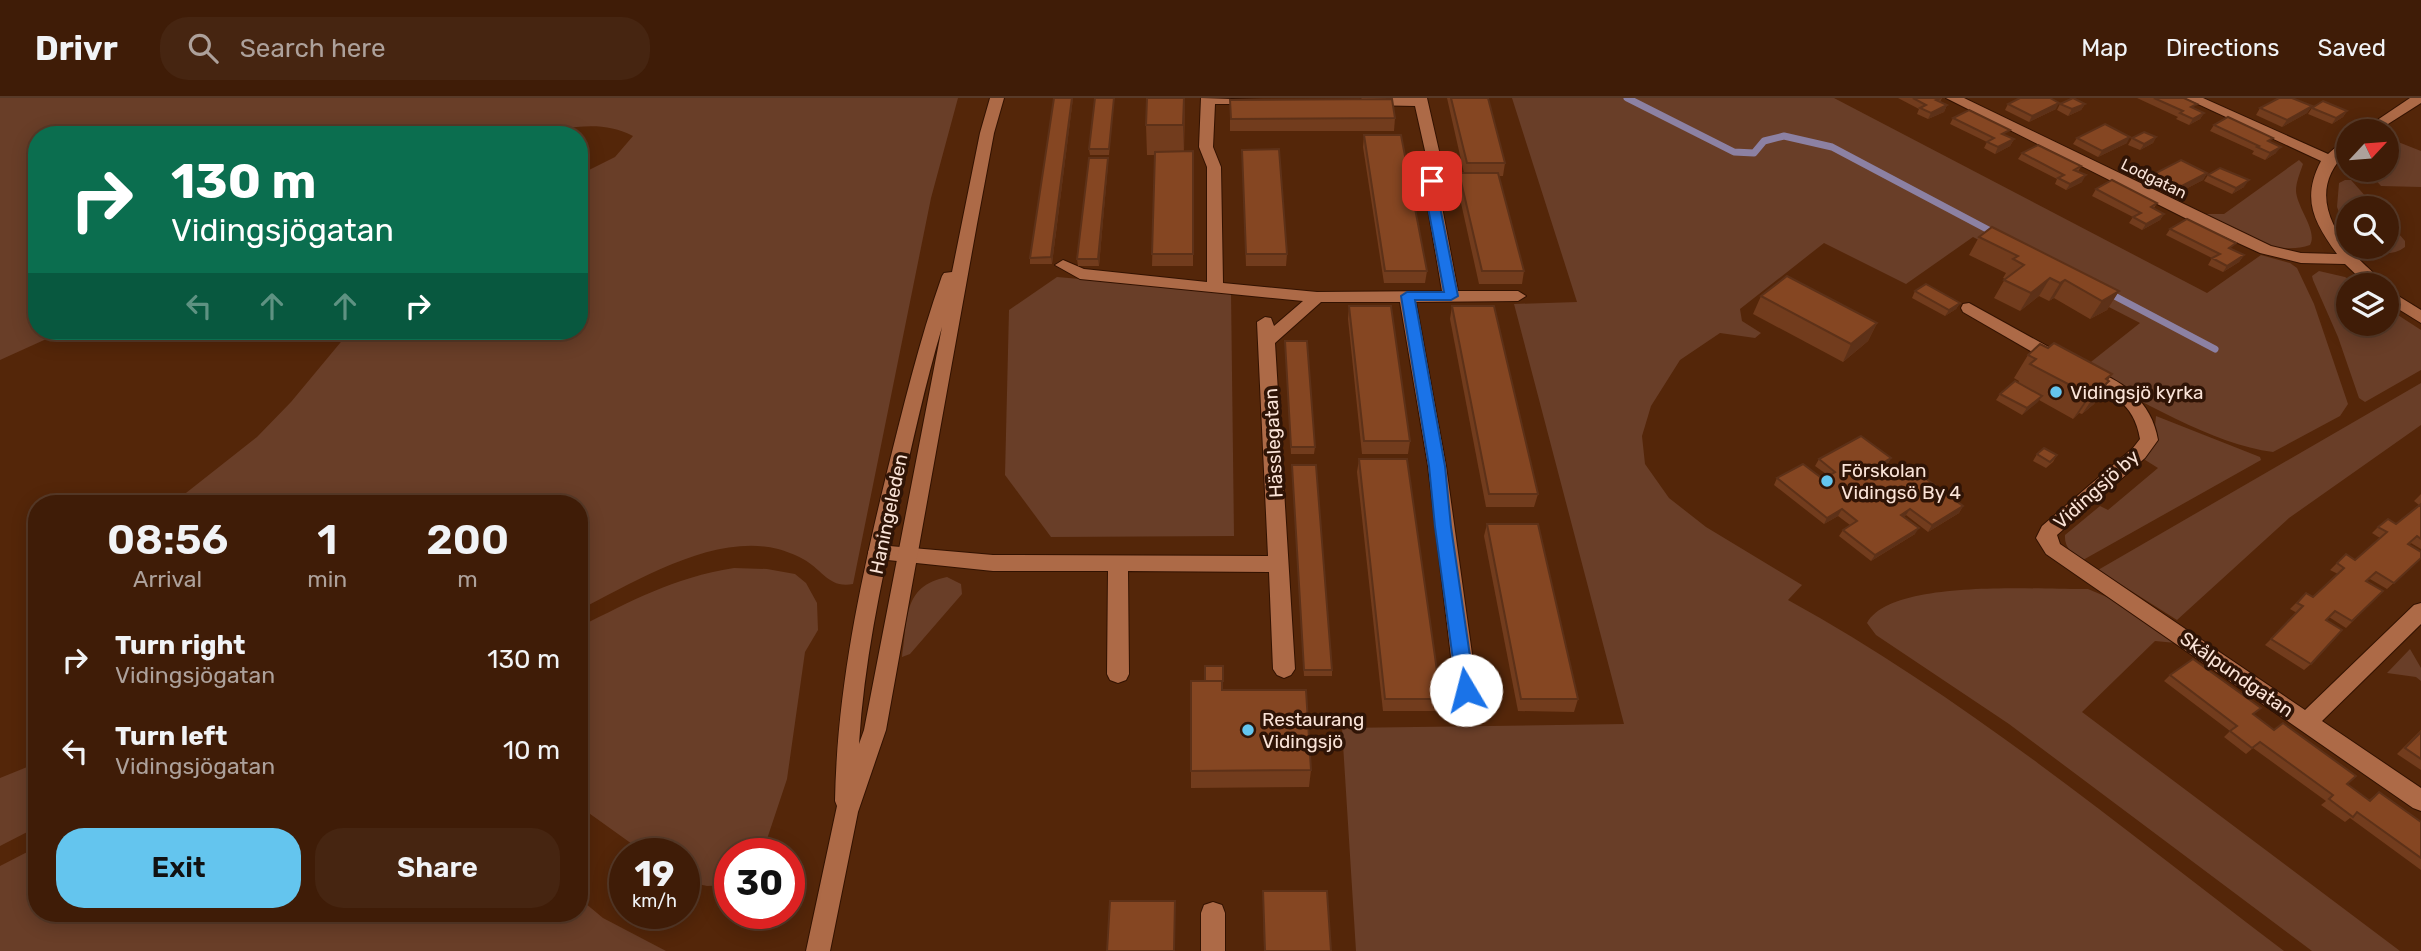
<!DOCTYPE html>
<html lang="en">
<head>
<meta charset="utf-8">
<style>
	:root { --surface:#3f1c07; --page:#462511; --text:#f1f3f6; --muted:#ada19b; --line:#583a28; --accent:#64c5ee }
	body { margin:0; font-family:Rubik,sans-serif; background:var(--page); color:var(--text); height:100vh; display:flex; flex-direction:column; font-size:26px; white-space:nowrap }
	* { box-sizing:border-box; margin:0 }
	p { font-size:23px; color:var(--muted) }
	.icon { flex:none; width:38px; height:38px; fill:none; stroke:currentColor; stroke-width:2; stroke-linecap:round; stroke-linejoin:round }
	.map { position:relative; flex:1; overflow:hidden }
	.side { position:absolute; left:28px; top:397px; width:560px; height:427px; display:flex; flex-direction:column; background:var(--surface); border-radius:28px; box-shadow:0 4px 18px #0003,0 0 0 2px var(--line) }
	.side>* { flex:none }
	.hud { position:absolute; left:28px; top:28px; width:560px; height:214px; border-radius:28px; box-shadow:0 4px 18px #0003,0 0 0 2px var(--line); background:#0b6e4f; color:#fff; overflow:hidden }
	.needle { width:46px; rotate:64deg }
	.fabs { position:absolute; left:2336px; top:21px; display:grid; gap:14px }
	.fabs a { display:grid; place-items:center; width:63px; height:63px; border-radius:50%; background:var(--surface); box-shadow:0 4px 18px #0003,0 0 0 2px var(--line); font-size:35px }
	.speed { position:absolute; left:609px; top:740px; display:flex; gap:14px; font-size:35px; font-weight:700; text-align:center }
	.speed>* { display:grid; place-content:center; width:91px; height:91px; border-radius:50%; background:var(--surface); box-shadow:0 4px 18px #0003,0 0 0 2px var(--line); line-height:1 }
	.speed small { font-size:18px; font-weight:400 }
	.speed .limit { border:10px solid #d22; background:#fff; color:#111 }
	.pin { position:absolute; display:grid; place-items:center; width:60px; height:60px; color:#fff; margin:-30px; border-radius:14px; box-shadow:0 4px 10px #0006 }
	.me { position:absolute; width:77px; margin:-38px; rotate:352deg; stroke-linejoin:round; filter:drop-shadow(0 0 5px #0008) }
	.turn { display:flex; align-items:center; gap:24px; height:147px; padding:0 28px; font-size:32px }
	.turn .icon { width:91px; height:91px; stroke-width:2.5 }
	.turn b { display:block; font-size:49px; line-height:60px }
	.lanes { display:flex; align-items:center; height:66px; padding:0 28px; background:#0003; justify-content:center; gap:35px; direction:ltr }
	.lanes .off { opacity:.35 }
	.eta { display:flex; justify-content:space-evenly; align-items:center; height:119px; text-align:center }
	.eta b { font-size:42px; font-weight:600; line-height:49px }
	.cta { display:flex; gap:14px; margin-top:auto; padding:14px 28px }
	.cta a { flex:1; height:80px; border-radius:28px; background:var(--accent); color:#111; font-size:28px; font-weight:600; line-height:80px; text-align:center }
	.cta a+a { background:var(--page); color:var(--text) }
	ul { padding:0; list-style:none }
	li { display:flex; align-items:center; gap:21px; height:91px; padding:0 28px }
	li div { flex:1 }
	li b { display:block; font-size:26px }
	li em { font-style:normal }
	header { display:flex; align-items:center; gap:42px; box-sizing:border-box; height:98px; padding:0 35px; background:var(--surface); border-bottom:2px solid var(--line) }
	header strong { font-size:33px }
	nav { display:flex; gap:38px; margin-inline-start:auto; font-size:24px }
	.search { width:490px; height:63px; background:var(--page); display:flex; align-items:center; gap:18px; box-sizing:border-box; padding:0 24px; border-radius:28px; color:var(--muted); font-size:26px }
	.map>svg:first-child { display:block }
	.green { fill:#693e28 }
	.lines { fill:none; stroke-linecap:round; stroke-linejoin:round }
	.stream { stroke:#8c81a3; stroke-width:7 }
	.minor-casing { stroke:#321201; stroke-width:2 }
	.secondary-casing { stroke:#321201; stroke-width:2 }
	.minor { fill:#ad6a47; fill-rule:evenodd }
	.secondary { fill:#ad6a47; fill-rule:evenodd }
	.wall { fill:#723c1d }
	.shaded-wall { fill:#5d3118 }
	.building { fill:#854622; stroke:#5d3118; stroke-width:2 }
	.route { fill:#1a73e8; stroke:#114b97; stroke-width:2 }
	.poi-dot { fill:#64c5ee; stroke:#2f1406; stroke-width:2.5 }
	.labels { text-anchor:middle; stroke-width:7; stroke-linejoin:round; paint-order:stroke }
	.far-street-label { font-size:16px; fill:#fae3d7; stroke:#2f1406 }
	.poi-label { font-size:19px; fill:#fae3d7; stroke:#2f1406; text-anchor:start }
	.street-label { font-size:19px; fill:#fae3d7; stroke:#2f1406 }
</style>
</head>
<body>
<header>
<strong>Drivr</strong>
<div class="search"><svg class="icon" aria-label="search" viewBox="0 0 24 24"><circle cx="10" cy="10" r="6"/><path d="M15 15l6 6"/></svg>Search here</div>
<nav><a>Map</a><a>Directions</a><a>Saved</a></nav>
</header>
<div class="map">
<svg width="2421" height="853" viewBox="0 0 2421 853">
	<rect width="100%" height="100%" fill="#542609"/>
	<g class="green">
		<path d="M0 0H958L931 100 853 486C829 491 822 471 803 461 796 457 785 453 778 451 713 435 635 484 579 512V406H172L257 339 291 304 350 233H579V77L615 59 633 38C601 21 566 30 532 37H37V233H64L0 262Z"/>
		<path d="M1512 0H1834L2207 195 2261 157 2290 165 2297 170 2314 206 2348 306 2340 318 2273 354C2214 347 2136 300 2082 271L2140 225 1973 139 1906 186 1824 145 1740 211 1742 223 1761 235 1755 240 1720 235 1680 262 1651 308 1642 338 1645 366 1669 400 1706 429 1802 487 1788 502C1966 600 2123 731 2284 853H1356L1342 630 1624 626 1514 206 1577 204Z"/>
		<polygon points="2388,40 2421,53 2421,89 2381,88 2367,72 2387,72"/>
		<path d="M2299 62 2303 66C2300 75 2296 84 2296 93 2297 110 2318 133 2310 147 2273 160 2231 131 2199 116H2224Z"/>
		<polygon points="2345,82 2351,82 2376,110 2348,110 2348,136 2337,109 2339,85"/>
		<path d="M2387 122 2405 143V149C2392 159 2374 156 2361 149H2387Z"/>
		<polygon points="2319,173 2345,179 2358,187 2348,187 2348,226 2387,226 2387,210 2421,232 2421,272 2365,304 2359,300 2338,239 2313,182 2312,178"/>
		<polygon points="1057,179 1231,194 1234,438 1051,439 1005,377 1009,212"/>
		<polygon points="2421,285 2421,327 2289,420 2177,522 2098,472"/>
		<path d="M2156 318 2260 359 2261 362 2083 462C2073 456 2064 450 2065 437L2100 408 2108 412 2158 370 2142 360 2153 348Z"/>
		<path d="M734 470 767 471 795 476 806 485 817 505 818 532 805 554 787 681 762 756H730V787L707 788 684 783V756H646L579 708V529C634 502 672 480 734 470Z"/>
		<path d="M947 479 961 486 962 496 910 556 902 559C908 522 902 488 947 479Z"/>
		<path d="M2088 491 2114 502 2176 545 2155 543 2082 614 2400 853H2312L2009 626 1876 537 1867 525C1892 480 2039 492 2088 491Z"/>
		<polygon points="2410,551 2421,570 2421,583 2416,579 2387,575"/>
		<polygon points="37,665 37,729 0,748 0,680"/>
		<polygon points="37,749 37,816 579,816 579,800 603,820 666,853 0,853 0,768"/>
	</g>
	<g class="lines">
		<g class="stream">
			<polyline points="1627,0 1734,54 1754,55 1764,43 1784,38 1832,49 1998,137"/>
			<polyline points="2107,194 2215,251"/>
		</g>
		<g class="minor-casing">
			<g id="minor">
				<polygon points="1201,0 1262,2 1255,6 1215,6 1213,49 1221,69 1223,185 1317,194 1442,193 1424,88 1428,66 1415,8 1366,7 1359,3 1362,0 1427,0 1442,66 1438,88 1458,193 1518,193 1526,198 1518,203 1416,204 1446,368 1477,592 1474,598 1466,601 1458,598 1455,592 1428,368 1400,204 1321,204 1275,245 1295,571 1291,577 1284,580 1277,577 1273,571 1269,474 1128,473 1129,576 1126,582 1118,585 1110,582 1107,576 1108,473 993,473 878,461 871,459 868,454 871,449 878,447 993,457 1268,458 1257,224 1265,219 1271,220 1274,228 1303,203 1080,181 1055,167 1063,162 1084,171 1207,184 1207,69 1199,49"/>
				<path d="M1946 0H1964L2271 148 2301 155 2337 156C2314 124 2301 101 2321 63L2185 0H2203L2328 56 2343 43 2348 42V53C2313 85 2324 122 2353 155 2363 166 2375 175 2384 187H2367L2345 166 2301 165 2260 155 2201 128Z"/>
				<polygon points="2410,0 2421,0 2421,5 2377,33 2361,33"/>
				<polygon points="2387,191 2421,212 2421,225 2387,204"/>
				<polygon points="1969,205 2065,258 2068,262 2065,266 2053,266 1963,214 1961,210 1963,206"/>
				<path d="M2085 270C2122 280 2152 304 2158 342L2145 360 2057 437 2060 446 2305 612 2414 507 2421 505V526L2322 623 2421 690V713L2413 710 2046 456 2036 440 2042 428 2133 350 2140 341C2134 303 2110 296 2079 280L2076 276Z"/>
				<polygon points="1213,804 1222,807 1225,815 1225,853 1201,853 1201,815 1204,807"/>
			</g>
		</g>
		<g class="secondary-casing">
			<path id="secondary" d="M990 0H1004L994 35 977 126 886 632 858 714 830 853H806L837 708 835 703C837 592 860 485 886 378 903 310 919 243 942 178L944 175 952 174 980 35ZM942 229 864 632 859 646C864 564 881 484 899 405 912 346 925 287 942 229Z"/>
		</g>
		<use href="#minor" class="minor"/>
		<use href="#secondary" class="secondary"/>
	</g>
	<g class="wall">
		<polygon points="1054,0 1073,0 1052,166 1030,166 1030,160"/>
		<polygon points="1095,0 1114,0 1109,57 1090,57 1089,51"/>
		<polygon points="1185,0 1184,53 1193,53 1193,168 1152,168 1155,57 1147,57 1146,27"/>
		<polygon points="1447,0 1488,0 1505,65 1503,78 1499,78 1524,173 1522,186 1479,186 1457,87 1459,75 1464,75"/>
		<polygon points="1898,0 1942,0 1940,4 1947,7 1944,14 1928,21 1917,16 1919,11"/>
		<polygon points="2137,0 2184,0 2194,10 2204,15 2200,21 2189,27 2176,21 2178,19"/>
		<polygon points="1230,2 1395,20 1394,33 1230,33"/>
		<polygon points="2008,6 2056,11 2029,24 2005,12"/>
		<polygon points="2060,6 2085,6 2081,12 2068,18 2057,12"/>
		<polygon points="2312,8 2307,15 2282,29 2256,17 2260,10"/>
		<polygon points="2312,10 2347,13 2343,19 2332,26 2308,16"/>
		<polygon points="1953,20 2007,38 2014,41 2010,48 1995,56 1984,50 1987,44 1950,26"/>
		<polygon points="2214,27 2270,44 2276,55 2265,62 2252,56 2254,53 2210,33"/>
		<polygon points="1364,37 1427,173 1425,185 1384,185 1363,49"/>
		<polygon points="2156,39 2153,45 2140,52 2128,47 2132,40"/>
		<polygon points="2077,40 2127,45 2098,59 2073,46"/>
		<polygon points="1242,52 1287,156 1286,168 1246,168"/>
		<polygon points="2022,55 2081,68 2078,74 2082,84 2066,92 2055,86 2057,81 2018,61"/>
		<polygon points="1108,66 1099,168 1078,168 1077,161"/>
		<polygon points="2207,75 2203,82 2174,97 2148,83 2152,77"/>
		<polygon points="2208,77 2244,89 2232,96 2204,83"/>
		<polygon points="2096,91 2157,105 2154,110 2164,116 2160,122 2142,132 2129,125 2133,119 2092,98"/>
		<polygon points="2170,131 2232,151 2244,157 2239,164 2223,174 2208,167 2212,160 2166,137"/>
		<polygon points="1979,139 2119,193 2107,212 2090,221 2054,200 2049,203 2039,198 2020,213 1994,200 2005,181 2003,180 2006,175 1969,157"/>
		<polygon points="1915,193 1960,205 1956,211 1945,218 1912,200"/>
		<polygon points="1761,198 1877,225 1868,243 1843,264 1753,216"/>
		<polygon points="1349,208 1410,343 1408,356 1362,356 1348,221"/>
		<polygon points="1452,208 1538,396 1534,409 1486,409 1450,221"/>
		<polygon points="1285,243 1315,349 1314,356 1291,356"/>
		<polygon points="2048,250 2112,276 2108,282 2109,283 2094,306 2082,316 2079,315 2073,321 2039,302 2022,317 1996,302 2000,296 2018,285 2019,283 2014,280 2028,257"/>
		<polygon points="2037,356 2057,357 2053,364 2046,370 2033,363"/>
		<polygon points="1891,360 1887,367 1878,372 1885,378 1963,408 1959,415 1928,434 1906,417 1904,419 1915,436 1871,463 1839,438 1843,432 1850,427 1838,418 1824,426 1774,387 1777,380 1823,381 1829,378 1815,368 1819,361"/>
		<polygon points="1359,361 1441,601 1438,613 1383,613 1357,374"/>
		<polygon points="1292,367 1332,572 1332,578 1304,578"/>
		<polygon points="2421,396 2421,451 2411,445 2409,447 2421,460 2387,491 2370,481 2367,483 2383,493 2346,530 2329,519 2326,522 2311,566 2304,572 2265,547 2297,515 2290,511 2306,495 2313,499 2338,476 2330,472 2337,465 2355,462 2380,440 2372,435 2378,429 2396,426 2419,407 2414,403"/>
		<polygon points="1487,426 1578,601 1574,614 1518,613 1484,438"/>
		<polygon points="1223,568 1223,589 1222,589 1222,592 1311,672 1309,689 1191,690 1191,583 1205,583"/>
		<polygon points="2170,577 2254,617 2369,702 2379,694 2421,724 2421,772 2350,720 2345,724 2321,707 2326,703 2253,650 2246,656 2224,639 2230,633 2164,583"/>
		<polygon points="2421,632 2421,672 2397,656"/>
		<polygon points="1263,793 1331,853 1264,853"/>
	</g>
	<g class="shaded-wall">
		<polygon points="1072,0 1073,0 1052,166 1051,159"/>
		<polygon points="1184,0 1185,0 1183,57 1183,27"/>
		<polygon points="2059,5 2056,11 2029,24 2032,18"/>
		<polygon points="2085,6 2081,12 2068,18 2072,11"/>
		<polygon points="1947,7 1944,14 1928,21 1931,15"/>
		<polygon points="2312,8 2307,15 2282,29 2287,22"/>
		<polygon points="2347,13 2343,19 2332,26 2336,20"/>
		<polygon points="2204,15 2200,21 2189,27 2193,21"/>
		<polygon points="2130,39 2127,45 2098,59 2102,53"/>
		<polygon points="2156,39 2153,45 2140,52 2144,46"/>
		<polygon points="2014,41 2010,48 1995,56 1998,49"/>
		<polygon points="2281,49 2276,55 2265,62 2270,55"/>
		<polygon points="1108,60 1108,66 1099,168 1098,161"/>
		<polygon points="2207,75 2203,82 2174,97 2178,90"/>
		<polygon points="2086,77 2082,84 2066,92 2070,86"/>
		<polygon points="2249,82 2244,89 2232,96 2236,90"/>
		<polygon points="2164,116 2160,122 2142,132 2146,126"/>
		<polygon points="2244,157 2239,164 2223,174 2227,168"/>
		<polygon points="2050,180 2039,198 2020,213 2031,195"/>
		<polygon points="2065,182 2054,200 2049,203 2060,185"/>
		<polygon points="2119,193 2107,212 2090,221 2102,203"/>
		<polygon points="1960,205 1956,211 1945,218 1949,212"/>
		<polygon points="1877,225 1868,243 1843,264 1851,246"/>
		<polygon points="2112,276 2104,288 2109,283 2094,306 2082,316 2106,281"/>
		<polygon points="2095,291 2079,315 2073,321 2089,297"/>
		<polygon points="2042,298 2038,304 2022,317 2027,310"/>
		<polygon points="1891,360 1887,367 1871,376 1874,370"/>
		<polygon points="1963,408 1959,415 1928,434 1932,427"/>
		<polygon points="1842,411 1838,418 1824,426 1827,420"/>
		<polygon points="1910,411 1906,417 1897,423 1901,417"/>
		<polygon points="1919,430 1915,436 1871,463 1875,457"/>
	</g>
	<g class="building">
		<polygon points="1054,0 1072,0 1051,159 1030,160"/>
		<polygon points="1095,0 1114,0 1109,51 1089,51"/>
		<polygon points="1147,0 1184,0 1183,27 1146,27"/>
		<polygon points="1451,0 1488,0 1505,65 1467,65"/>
		<polygon points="1913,0 1941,0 1936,2 1947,7 1931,15 1920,10 1926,7"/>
		<polygon points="2020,0 2050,0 2059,5 2032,18 2008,6"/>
		<polygon points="2073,0 2085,6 2072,11 2060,6"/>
		<polygon points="2154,0 2184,0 2197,6 2191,9 2204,15 2193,21 2180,15 2183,13"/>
		<polygon points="2279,0 2292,0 2312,8 2287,22 2260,10"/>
		<polygon points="1392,1 1395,20 1231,21 1230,2"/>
		<polygon points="2323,3 2347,13 2336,20 2312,10"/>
		<polygon points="1969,12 2010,32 2002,36 2014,41 1998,49 1987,44 1994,40 1953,20"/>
		<polygon points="2228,19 2273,40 2268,43 2281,49 2270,55 2257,49 2259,48 2214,27"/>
		<polygon points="2105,26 2130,39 2102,53 2077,40"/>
		<polygon points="2144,34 2156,39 2144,46 2132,40"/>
		<polygon points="1364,37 1401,37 1427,173 1385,173"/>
		<polygon points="2038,47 2081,68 2074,72 2086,77 2070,86 2058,80 2064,77 2022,55"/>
		<polygon points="1279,51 1287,156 1246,156 1242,52"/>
		<polygon points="1193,53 1193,156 1152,156 1155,54"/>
		<polygon points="1089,60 1108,60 1098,161 1077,161"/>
		<polygon points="2181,62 2207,75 2178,90 2152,77"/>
		<polygon points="2220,70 2249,82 2236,90 2208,77"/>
		<polygon points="1459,75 1498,75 1524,173 1482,173"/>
		<polygon points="2112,82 2157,105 2151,109 2164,116 2146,126 2133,119 2141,115 2096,91"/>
		<polygon points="2187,121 2236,145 2229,150 2244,157 2227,168 2212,160 2220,156 2170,131"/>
		<polygon points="1992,129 2119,193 2102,203 2065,182 2060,185 2050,180 2031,195 2004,182 2024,167 2013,161 2018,158 1979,139"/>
		<polygon points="1787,178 1877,225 1851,246 1761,198"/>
		<polygon points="1926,186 1960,205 1949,212 1915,193"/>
		<polygon points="1349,208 1391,208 1410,343 1364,343"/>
		<polygon points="1452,208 1494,208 1538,396 1489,396"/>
		<polygon points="1285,243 1307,243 1315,349 1291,349"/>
		<polygon points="2054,245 2112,276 2106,281 2109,283 2098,293 2095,291 2089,297 2030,266 2036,261 2028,257 2040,246 2048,250"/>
		<polygon points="2015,283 2042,298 2027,310 2000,296"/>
		<polygon points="1861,338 1891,360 1874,370 1885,378 1906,366 1963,408 1932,427 1910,411 1901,417 1919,430 1875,457 1843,432 1857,423 1842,411 1827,420 1777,380 1803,366 1823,381 1835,374 1819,361"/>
		<polygon points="2044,350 2057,357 2050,364 2037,356"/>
		<polygon points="1359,361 1407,361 1441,601 1385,601"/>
		<polygon points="1292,367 1316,367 1332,572 1304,572"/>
		<polygon points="2421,406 2421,441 2417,438 2408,446 2421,454 2421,460 2394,485 2376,474 2366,483 2383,493 2352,523 2335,513 2326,522 2342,532 2311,566 2271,541 2303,508 2297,505 2306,495 2313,499 2344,470 2337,465 2346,456 2355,462 2387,434 2378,429 2388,421 2396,426"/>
		<polygon points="1487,426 1538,426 1578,601 1521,601"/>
		<polygon points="2193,561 2261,610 2253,616 2274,632 2283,625 2356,678 2347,686 2370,703 2379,694 2421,724 2421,760 2357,714 2353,719 2329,701 2333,697 2260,644 2252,650 2230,633 2237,628 2170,577"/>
		<rect x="1205" y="568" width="18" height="15"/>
		<polygon points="1191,583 1222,583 1222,592 1306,592 1311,672 1191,673"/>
		<polygon points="2421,634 2421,661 2405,650"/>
		<polygon points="1263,793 1327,793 1331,853 1265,853"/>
		<polygon points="1110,803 1175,803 1174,853 1107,853"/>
	</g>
	<polygon class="route" points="1432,80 1438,83 1438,99 1458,198 1451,202 1415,202 1445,368 1451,429 1475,592 1473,597 1466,599 1460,597 1457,592 1435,429 1429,368 1401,198 1407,194 1444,194 1426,99 1426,83"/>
	<g class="poi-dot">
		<circle cx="2056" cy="294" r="7"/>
		<circle cx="1827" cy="383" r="7"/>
		<circle cx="1248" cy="632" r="7"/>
	</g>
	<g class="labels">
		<g class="far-street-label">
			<text transform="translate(2154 80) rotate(26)" y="6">Lodgatan</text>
		</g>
		<g class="poi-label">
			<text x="2070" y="301">Vidingsjö kyrka</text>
			<text x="1841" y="379">Förskolan<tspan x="1841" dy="22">Vidingsö By 4</tspan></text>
			<text x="1262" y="628">Restaurang<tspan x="1262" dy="22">Vidingsjö</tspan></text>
		</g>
		<g class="street-label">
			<text transform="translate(1273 345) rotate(-93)" y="7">Hässlegatan</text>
			<text transform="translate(2096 391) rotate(-42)" y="7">Vidingsjö by</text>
			<text transform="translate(888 416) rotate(-78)" y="7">Haningeleden</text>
			<text transform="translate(2237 576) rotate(35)" y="7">Skålpundgatan</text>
		</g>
	</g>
</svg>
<div class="fabs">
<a><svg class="needle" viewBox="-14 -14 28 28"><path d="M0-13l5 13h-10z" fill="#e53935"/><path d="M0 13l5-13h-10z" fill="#ada19b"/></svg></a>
<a><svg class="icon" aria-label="search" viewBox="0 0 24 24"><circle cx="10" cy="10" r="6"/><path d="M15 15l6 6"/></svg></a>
<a><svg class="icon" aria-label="layers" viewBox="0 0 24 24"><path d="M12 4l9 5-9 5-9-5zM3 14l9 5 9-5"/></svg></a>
</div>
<div class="speed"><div>19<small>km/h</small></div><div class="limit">30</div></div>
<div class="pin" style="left:1432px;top:83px;background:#d93025"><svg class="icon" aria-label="arrive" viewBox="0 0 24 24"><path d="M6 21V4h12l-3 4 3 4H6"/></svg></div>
<svg class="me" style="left:1466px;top:592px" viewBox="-20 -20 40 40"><circle r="19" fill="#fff"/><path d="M0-13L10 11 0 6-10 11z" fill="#1a73e8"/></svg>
<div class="hud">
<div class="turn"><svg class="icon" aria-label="right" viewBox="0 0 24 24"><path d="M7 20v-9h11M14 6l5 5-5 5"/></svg><div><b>130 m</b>Vidingsjögatan</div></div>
<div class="lanes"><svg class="icon off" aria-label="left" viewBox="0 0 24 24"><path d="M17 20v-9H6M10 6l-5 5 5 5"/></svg><svg class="icon off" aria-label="ahead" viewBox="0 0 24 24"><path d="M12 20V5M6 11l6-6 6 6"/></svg><svg class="icon off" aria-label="ahead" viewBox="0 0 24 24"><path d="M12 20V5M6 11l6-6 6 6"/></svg><svg class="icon" aria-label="right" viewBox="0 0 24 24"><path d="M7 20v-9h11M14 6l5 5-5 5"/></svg></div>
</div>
<section class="side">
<div class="eta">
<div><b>08:56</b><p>Arrival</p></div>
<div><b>1</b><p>min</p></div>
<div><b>200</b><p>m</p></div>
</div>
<ul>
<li><svg class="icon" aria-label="right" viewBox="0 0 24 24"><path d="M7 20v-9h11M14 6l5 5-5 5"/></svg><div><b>Turn right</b><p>Vidingsjögatan</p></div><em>130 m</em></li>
<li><svg class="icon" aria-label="left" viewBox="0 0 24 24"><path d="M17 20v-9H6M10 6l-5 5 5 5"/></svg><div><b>Turn left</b><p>Vidingsjögatan</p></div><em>10 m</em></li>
</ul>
<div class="cta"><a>Exit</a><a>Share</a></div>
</section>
</div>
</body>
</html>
